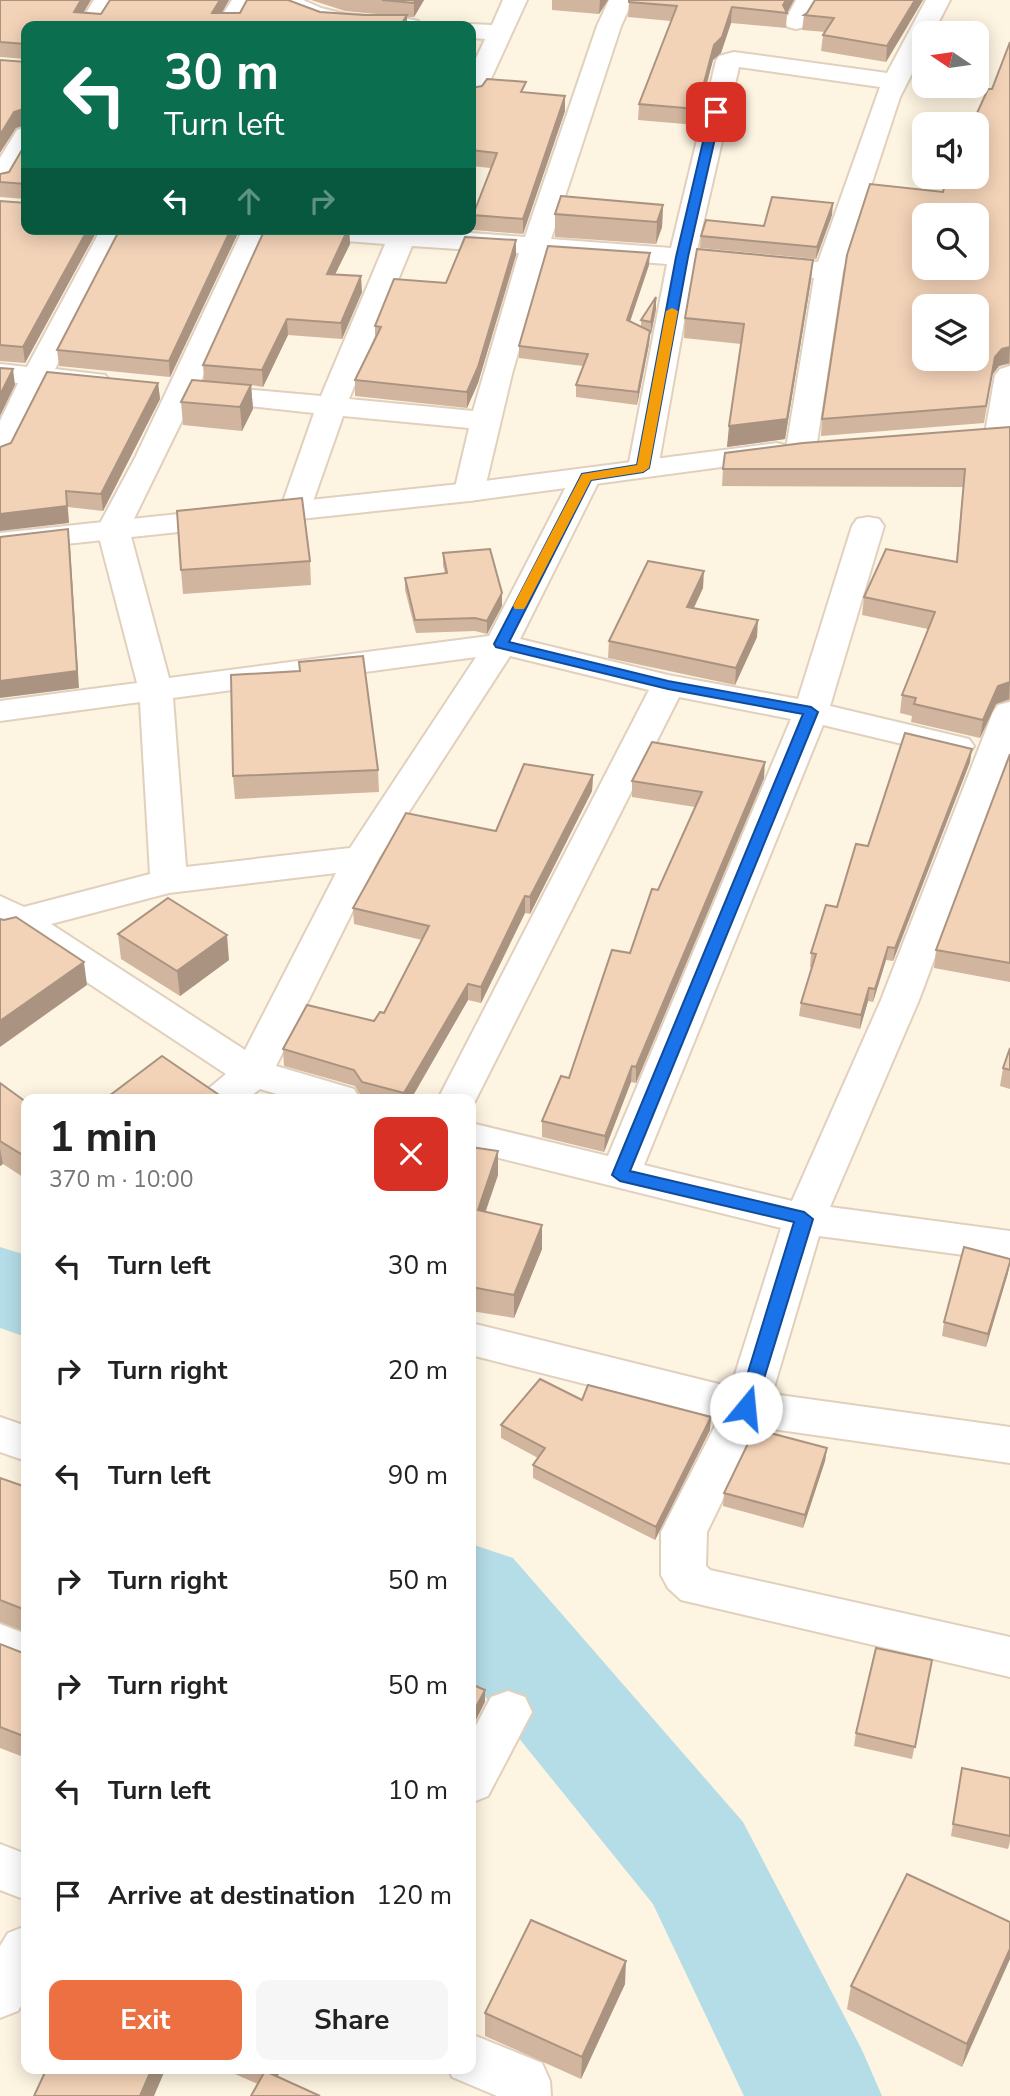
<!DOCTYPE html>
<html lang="en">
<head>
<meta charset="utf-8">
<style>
	:root { --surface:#fff; --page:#f6f6f6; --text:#222; --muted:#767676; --accent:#ec7042 }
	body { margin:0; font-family:"Nunito Sans",sans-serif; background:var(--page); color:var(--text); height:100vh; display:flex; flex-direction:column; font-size:26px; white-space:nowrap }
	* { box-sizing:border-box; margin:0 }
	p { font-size:23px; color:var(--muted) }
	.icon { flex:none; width:38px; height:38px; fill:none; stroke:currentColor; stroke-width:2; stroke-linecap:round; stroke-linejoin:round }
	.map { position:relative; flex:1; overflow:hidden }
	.details { position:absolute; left:21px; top:1094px; width:455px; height:980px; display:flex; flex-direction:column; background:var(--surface); border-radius:14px; box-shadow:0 4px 18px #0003 }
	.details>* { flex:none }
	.hud { position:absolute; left:21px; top:21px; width:455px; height:214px; border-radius:14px; box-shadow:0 4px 18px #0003; background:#0b6e4f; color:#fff; overflow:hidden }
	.needle { width:46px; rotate:283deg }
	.controls { position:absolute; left:912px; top:21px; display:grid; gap:14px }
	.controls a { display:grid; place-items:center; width:77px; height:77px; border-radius:14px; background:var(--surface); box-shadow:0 4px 18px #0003; font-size:35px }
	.pin { position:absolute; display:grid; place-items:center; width:60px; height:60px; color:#fff; margin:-30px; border-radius:14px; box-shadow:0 4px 10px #0006 }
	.me { position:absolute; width:77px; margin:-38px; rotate:17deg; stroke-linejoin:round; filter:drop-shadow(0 0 5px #0008) }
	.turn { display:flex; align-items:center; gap:24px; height:147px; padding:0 28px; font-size:32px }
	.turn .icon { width:91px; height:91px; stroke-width:2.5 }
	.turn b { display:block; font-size:49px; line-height:60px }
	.lanes { display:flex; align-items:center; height:66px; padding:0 28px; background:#0003; justify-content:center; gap:35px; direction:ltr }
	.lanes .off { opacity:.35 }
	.round { display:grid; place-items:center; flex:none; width:74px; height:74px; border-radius:14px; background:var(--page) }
	.overview { display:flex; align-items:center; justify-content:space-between; height:119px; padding:0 28px }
	h1 { font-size:42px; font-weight:700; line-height:52px }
	.button { display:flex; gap:14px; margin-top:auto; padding:14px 28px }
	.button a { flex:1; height:80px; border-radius:14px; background:var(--accent); color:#fff; font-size:28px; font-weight:700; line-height:80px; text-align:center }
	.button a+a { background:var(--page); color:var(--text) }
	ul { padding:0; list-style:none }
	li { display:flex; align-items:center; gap:21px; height:105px; padding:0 28px }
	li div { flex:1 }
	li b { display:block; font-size:26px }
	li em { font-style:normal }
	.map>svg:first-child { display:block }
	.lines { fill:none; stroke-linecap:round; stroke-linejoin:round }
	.river { fill:#b5dde7; fill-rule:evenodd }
	.minor-casing { stroke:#e1d0bd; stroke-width:4 }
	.tertiary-casing { stroke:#e1d0bd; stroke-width:4 }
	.minor { fill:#fff; fill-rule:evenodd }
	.tertiary { fill:#fff; fill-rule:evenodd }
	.wall { fill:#d1b59e }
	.shaded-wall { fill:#aa9481 }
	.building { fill:#f3d3b8; stroke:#aa9481; stroke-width:2; fill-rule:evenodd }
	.route { fill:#1a73e8; stroke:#114b97; stroke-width:2 }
	.slow { fill:#f59e0b }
</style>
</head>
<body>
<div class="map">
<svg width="1010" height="2096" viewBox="0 0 1010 2096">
	<rect width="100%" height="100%" fill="#fdf4e1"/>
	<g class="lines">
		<g class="river">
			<polygon points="0,1247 26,1255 26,1337 0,1328"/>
			<polygon points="471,1544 513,1558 743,1822 862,2050 882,2096 744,2096 653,1904 471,1679"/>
		</g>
		<g class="minor-casing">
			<g id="minor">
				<polygon points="94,0 118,0 102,26 78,26"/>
				<polygon points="232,0 256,0 239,26 215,26"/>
				<path d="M274 0H303L321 8 345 14 409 19 418 21 421 26C384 28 298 34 274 0Z"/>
				<polygon points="503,0 527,0 484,94 480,99 471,101 471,69 485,39 471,38 471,26 462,26 471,24 492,25"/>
				<path d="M609 0H633L621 26 551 239 671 248 716 61 719 56 734 52 887 73 926 0H950L933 33H924V50L900 97 843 271 816 449 812 455 801 458 790 455 786 449 814 278 694 266 658 468 654 474 643 477 632 474 628 468 667 264 546 255 512 374 484 492 480 499 469 501 458 499 454 492 469 428 343 416 310 510 306 517 295 519 284 517 280 510 314 413 192 400 129 529 169 678 489 636 571 477 575 471 586 468 597 471 601 477 520 639 668 675 798 699 852 526 857 519 868 517 879 519 884 526 830 706 969 739 974 746 969 753 957 757 823 725 644 1165 792 1201 881 1000 993 712 998 705 1010 702V757L919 1000 830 1207 1010 1231V1261L819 1236 772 1394 1010 1427V1463L758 1427 707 1532 706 1566 710 1570 1010 1637V1677L681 1600 668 1588 661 1575V1532L719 1418 471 1355V1323L731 1387 781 1228 471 1151V1123L608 1156 791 719 679 697 471 1109V1099H438L649 690 510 656 379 858 276 1066 354 1089 360 1099H294L260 1089 247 1099H202L208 1089 226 1074 20 938 8 941 0 939V896L24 907 150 874 140 702 0 721V701L137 683 97 529 135 458 243 229H270L199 385 321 396 385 244 295 237 285 235 282 229H418L525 237 597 26ZM739 67 880 87 818 262 697 250ZM412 246 519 253 473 411 349 399ZM476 657 350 848 186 867 173 698ZM336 873 245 1050 51 924 169 893Z"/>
				<polygon points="796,0 820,0 804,27 796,29 788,27 784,22"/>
				<polygon points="26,127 26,157 9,186 0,188 0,158 17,130"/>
				<polygon points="101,229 128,229 55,369 105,375 110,381 105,387 95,390 46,386 15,452 11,458 0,461 0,421 18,383 0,382 0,364 27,367"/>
				<polygon points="1010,366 1010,439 1000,442 989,439 985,433 995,375 1000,369"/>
				<polygon points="0,1417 26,1426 26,1461 0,1452"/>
				<polygon points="0,1624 26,1634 26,1674 0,1664"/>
				<polygon points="508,1691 525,1697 532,1712 488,1796 471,1803 471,1735 491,1697"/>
				<polygon points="0,1844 26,1854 26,1900 0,1890"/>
				<polygon points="26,1926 26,1998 18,2011 0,2018 0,1946 8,1933"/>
				<polygon points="471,2034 542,2063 550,2081 551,2096 497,2096 452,2077 449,2068 471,2068"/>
			</g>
		</g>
		<g class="tertiary-casing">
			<polygon id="tertiary" points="777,443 788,446 792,452 788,458 469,501 0,551 0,533 469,483"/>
		</g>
		<use href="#minor" class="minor"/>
		<use href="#tertiary" class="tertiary"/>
	</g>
	<g class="wall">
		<polygon points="0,0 91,0 84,12 101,14 110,0 229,0 222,13 320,12 364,15 387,15 345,11 311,0 424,0 414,17 407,17 407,26 26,26 26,125 25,125 16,128 26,59 0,57"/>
		<polygon points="552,0 608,0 599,14 552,10"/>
		<polygon points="794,0 787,13 786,28 731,23 721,53 713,60 696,125 638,120 639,104 671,21 628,17 629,2"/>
		<polygon points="923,0 886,62 821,51 823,35 825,32 802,30 804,15 807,13"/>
		<polygon points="1010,42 1010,364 999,366 992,375 984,423 821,436 822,419 943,192 976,177 992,89"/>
		<polygon points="471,88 525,92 565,111 523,234 473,230 473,215 491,168 471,166"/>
		<polygon points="26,143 26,229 98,229 25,363 0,361 0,201 26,203 26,199 0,197 0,174 9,172"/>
		<polygon points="663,205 662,227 656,244 555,237 555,214"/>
		<polygon points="832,215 816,259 700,248 701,236"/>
		<polygon points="240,229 170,377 59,366 57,350"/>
		<polygon points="349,229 350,244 335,274 362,292 342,339 288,335 263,387 251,385 253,409 242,431 183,425 181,402 204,381 203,365"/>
		<polygon points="516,240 516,255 478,383 467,408 355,396 355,380 375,339 375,326"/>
		<polygon points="649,265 630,322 641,327 641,320 656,309 651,334 650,334 649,344 637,405 576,397 576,385 583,366 519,358 519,346"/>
		<polygon points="811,280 785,439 727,447 741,344 684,338 685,318"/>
		<polygon points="158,383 160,399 103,511 68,507 69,523 11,443"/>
		<polygon points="1010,427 1010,700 996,704 980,738 911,722 912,716 900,713 902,695 928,629 862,615 864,597 956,562 963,487 722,486 723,469"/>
		<polygon points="443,553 502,593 502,606 487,634 475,631 416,633 405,590 405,578 445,573 443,566"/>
		<polygon points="310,561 311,585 183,594 181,570"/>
		<polygon points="703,588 694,608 757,637 735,685 608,658 609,641"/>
		<polygon points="299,672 378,770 379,792 235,799 233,776"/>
		<polygon points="1010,754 1010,982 934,968 936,950"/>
		<polygon points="970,762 893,961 886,960 873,1002 868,1001 860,1029 799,1016 801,1003 812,967 810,967 811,953 837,907 868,846"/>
		<polygon points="593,775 592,791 530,914 525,913 481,1003 468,1000 411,1099 365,1099 362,1098 355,1086 284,1066 283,1049 374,1021 384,1013 422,940 354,924 353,908 496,831"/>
		<polygon points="764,778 636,1083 631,1082 604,1152 542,1137 542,1121 569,1078 630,953 695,807 632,797 632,781"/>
		<polygon points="118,934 229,960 180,996 121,959"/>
		<polygon points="1010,1048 1010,1089 1000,1086 1003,1068"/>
		<polygon points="0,1083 26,1102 26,1179 3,1164 0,1166"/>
		<polygon points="471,1147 498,1151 498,1175 485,1212 542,1249 514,1318 471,1311"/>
		<polygon points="1008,1273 986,1347 942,1336 944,1322"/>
		<polygon points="582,1400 710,1430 655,1540 533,1478 533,1465 538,1458 501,1438 501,1425"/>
		<polygon points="827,1448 825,1461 803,1528 723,1506 724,1493"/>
		<polygon points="0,1478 26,1487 26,1758 0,1748 0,1644 23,1653 23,1631 0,1622"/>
		<polygon points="932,1660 912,1759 854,1746 856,1733"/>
		<polygon points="962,1768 1010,1778 1010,1842 1008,1849 951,1836"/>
		<polygon points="1010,1922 962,2067 847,2009 851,1986"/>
		<polygon points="625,1984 581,2079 485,2036 485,2013"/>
		<polygon points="221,2068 282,2068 258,2084"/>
	</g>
	<g class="shaded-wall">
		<polygon points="81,0 91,0 75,26 74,12"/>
		<polygon points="220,0 229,0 214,26 212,13"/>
		<polygon points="415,0 424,0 414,17 414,3"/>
		<polygon points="600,0 608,0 599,14"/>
		<polygon points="786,0 794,0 787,13 783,5"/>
		<polygon points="915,0 923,0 886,62 887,46"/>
		<polygon points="732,7 731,23 721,53 713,60 696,125 697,109 714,45"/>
		<polygon points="407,15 407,26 400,26"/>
		<polygon points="565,96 565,111 523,234 523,219"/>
		<polygon points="23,109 25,125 16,128 0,153 0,135 14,112"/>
		<polygon points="833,203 832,215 816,259 817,247"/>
		<polygon points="663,205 662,227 656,244 657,222"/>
		<polygon points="88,229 98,229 25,363 23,347"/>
		<polygon points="231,229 240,229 170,377 169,361"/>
		<polygon points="349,229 350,244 328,289 327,274"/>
		<polygon points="516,240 516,255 478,383 467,408 467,392"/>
		<polygon points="650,253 649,265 626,333 627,320"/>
		<polygon points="813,260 811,280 785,439 727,447 729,426"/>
		<polygon points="361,276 362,292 342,339 341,323"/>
		<polygon points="656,297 656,309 651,334 651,322"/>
		<polygon points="287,319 288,335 263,387 262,370"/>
		<polygon points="650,331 649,344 637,405 638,392"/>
		<polygon points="1010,347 1009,363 999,366 992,375 984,423 995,357 1002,349"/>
		<polygon points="13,369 15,385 0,416 0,395"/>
		<polygon points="158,383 160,399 103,511 101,494"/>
		<polygon points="251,385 253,409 242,431 240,407"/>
		<polygon points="66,491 69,523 0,531 0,514"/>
		<polygon points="68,529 70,546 79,688 0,698 0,681"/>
		<polygon points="704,571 703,588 686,624 687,607"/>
		<polygon points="502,593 502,606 487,634 487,621"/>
		<polygon points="758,620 757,637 735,685 736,668"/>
		<polygon points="1010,682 1009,699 996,704 980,738 983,720 998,686"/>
		<polygon points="972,749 970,762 893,961 895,948"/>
		<polygon points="765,762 764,778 636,1083 636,1067"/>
		<polygon points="593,775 592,791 530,914 530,897"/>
		<polygon points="525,896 525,913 481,1003 481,987"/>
		<polygon points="227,935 229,960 180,996 177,971"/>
		<polygon points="888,947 886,960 873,1002 875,989"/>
		<polygon points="84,962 87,985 0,1047 0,1021"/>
		<polygon points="468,984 468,1000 411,1099 405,1099 404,1093"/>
		<polygon points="869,988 868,1001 860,1029 861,1015"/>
		<polygon points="632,1066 631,1082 604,1152 605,1136"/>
		<polygon points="0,1148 3,1164 0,1166"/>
		<polygon points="498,1151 498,1175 478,1234 478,1210"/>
		<polygon points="542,1225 542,1249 514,1318 514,1295"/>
		<polygon points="1010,1262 1008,1273 986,1347 988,1334"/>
		<polygon points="711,1417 710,1430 655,1540 656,1527"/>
		<polygon points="827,1448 825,1461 803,1528 805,1515"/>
		<polygon points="485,1690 485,1702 471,1730 471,1717"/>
		<polygon points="1010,1949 1010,1959 962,2067 967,2044"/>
		<polygon points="626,1961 625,1984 581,2079 582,2057"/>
		<polygon points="152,2068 166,2068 154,2096 140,2096"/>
		<polygon points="282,2068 271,2089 269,2069"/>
	</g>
	<g class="building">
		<polygon points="0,0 81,0 74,12 101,14 110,0 220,0 212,13 240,13 247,0 288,0 320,12 364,15 407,15 400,26 26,26 26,111 23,109 14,112 0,135 0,60 26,62 26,44 0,42"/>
		<polygon points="382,0 415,0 414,3"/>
		<polygon points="629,0 786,0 783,5 787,13 732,7 722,37 714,45 697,109 639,104 677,6 629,2"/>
		<polygon points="815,0 915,0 887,46 823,35 834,18 804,15 807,13"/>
		<path d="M1010 42V347L1002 349 995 357 986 406 822 419 847 255 870 184 943 192 947 177H976V124H972L988 89H992ZM924 215H976V268H924ZM924 306H976V359H924Z"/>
		<polygon points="487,79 526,82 521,92 565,96 523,219 473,215 497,153 471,150 471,88 482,86"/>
		<polygon points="26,143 26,229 88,229 23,347 0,345 0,201 26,203 26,184 0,182 0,174 9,172"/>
		<polygon points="561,196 663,205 657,222 555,214"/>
		<polygon points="772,197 833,203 817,247 701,236 706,220 764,226"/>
		<polygon points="120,229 231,229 169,361 57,350"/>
		<polygon points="265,229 348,229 327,274 361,276 341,323 287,319 262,370 203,365"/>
		<polygon points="465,237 516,240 478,367 467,392 355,380 381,327 375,326 394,279 446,283"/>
		<polygon points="548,246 650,253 627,320 650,331 638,392 576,385 588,354 519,346"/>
		<polygon points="697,249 813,260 787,419 729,426 744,324 685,318"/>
		<polygon points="656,297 651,322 641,320"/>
		<polygon points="0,368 13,369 0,395"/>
		<polygon points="47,372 158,383 101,494 66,491 67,506 0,514 0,447 11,443"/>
		<polygon points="192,380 251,385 240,407 181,402"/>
		<polygon points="1010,427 1010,682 998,686 983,720 914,704 916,698 902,695 935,612 864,597 886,549 957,562 965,469 723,469 725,453 803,443"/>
		<polygon points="302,498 310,561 181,570 177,511"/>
		<polygon points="68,529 77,671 0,681 0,537"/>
		<polygon points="490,549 502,593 487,621 475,618 415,620 405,578 447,573 443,553"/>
		<polygon points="648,561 704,571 687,607 758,620 736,668 609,641"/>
		<polygon points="363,656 378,770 233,776 231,675 300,671 299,662"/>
		<polygon points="905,733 972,749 895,948 888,947 875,989 869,988 861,1015 801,1003 816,954 811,953 826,905 837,907 856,844 868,846"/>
		<polygon points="652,742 765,762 636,1067 632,1066 605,1136 542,1121 561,1076 569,1078 612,950 630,953 652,889 658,890 702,792 632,781"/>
		<polygon points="1010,754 1010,963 936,950"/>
		<polygon points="524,764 593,775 530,897 525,896 481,987 468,984 404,1093 362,1082 354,1070 283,1049 307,1005 374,1021 380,1012 384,1013 429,926 353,908 406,813 496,831"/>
		<polygon points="168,898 227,935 177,971 118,934"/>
		<polygon points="16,917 84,962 0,1021 0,919 4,920"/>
		<polygon points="1010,1048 1010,1070 1003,1068"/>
		<polygon points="162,1056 225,1099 105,1099"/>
		<polygon points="0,1083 26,1102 26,1157 0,1141"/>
		<polygon points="471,1147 498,1151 478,1210 542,1225 514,1295 471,1287"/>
		<polygon points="964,1247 1010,1259 1010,1262 988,1334 944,1322"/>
		<polygon points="540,1379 582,1400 588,1385 711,1417 656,1527 533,1465 545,1448 501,1425"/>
		<polygon points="755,1429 827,1448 805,1515 724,1493"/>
		<polygon points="0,1478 26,1487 26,1737 0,1727 0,1644 23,1653 23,1609 0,1600"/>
		<polygon points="876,1648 932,1660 915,1747 856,1733"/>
		<polygon points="471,1684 485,1690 471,1717"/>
		<polygon points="962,1768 1010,1778 1010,1836 953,1824"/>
		<polygon points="907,1874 1010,1922 1010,1949 967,2044 851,1986"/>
		<polygon points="531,1920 626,1961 582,2057 485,2013"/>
		<polygon points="47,2068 152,2068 140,2096 34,2096"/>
		<polygon points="265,2071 320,2096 251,2096"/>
	</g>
	<polygon class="route" points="716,109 721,112 688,257 649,468 643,472 591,480 509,642 668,681 811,707 818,712 630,1171 804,1212 813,1219 755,1408 753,1413 740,1413 737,1408 794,1222 620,1181 612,1175 803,714 668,689 496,647 494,644 582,474 637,465 676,257 710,112"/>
	<polygon class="slow" points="672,308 678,311 649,468 643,472 591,480 526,606 524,609 515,609 513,606 582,474 637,465 666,311"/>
</svg>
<div class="controls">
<a><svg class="needle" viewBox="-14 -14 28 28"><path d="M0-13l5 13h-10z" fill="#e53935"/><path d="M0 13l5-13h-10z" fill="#767676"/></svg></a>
<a><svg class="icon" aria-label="sound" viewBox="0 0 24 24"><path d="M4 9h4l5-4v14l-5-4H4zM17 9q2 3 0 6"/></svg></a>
<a><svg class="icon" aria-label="search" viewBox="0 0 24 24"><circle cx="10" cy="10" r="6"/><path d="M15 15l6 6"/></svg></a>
<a><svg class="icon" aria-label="layers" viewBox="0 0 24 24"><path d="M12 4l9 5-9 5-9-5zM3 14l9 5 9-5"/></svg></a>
</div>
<div class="pin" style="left:716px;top:112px;background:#d93025"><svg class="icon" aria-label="arrive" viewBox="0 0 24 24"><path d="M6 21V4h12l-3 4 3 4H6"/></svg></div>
<svg class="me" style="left:746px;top:1408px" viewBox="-20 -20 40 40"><circle r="19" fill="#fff"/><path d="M0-13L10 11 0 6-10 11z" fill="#1a73e8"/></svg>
<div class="hud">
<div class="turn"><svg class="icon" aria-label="left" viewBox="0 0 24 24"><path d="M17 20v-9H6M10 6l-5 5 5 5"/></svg><div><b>30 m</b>Turn left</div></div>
<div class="lanes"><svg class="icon" aria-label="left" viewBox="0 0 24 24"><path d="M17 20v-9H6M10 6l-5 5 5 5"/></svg><svg class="icon off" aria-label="ahead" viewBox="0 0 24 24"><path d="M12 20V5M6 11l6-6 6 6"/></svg><svg class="icon off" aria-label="right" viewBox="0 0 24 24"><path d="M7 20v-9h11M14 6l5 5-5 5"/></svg></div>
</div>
<section class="details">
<div class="overview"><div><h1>1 min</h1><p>370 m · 10:00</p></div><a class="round" style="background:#d93025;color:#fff"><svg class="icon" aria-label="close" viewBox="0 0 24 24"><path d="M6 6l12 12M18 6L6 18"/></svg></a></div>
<ul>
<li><svg class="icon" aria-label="left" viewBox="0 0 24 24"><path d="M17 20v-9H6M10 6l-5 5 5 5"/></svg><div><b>Turn left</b></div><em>30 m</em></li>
<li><svg class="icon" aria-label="right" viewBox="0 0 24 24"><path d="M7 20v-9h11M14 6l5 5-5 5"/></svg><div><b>Turn right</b></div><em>20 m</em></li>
<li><svg class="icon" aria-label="left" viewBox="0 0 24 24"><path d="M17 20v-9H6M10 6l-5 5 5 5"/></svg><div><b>Turn left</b></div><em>90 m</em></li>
<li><svg class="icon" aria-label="right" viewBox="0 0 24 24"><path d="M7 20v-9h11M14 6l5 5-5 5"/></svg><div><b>Turn right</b></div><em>50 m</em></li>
<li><svg class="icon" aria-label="right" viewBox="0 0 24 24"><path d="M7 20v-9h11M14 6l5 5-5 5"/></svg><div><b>Turn right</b></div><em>50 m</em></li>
<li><svg class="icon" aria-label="left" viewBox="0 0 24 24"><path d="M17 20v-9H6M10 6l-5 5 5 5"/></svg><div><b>Turn left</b></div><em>10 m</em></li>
<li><svg class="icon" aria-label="arrive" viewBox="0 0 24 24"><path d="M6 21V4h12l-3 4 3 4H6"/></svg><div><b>Arrive at destination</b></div><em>120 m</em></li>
</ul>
<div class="button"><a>Exit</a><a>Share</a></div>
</section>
</div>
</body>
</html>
